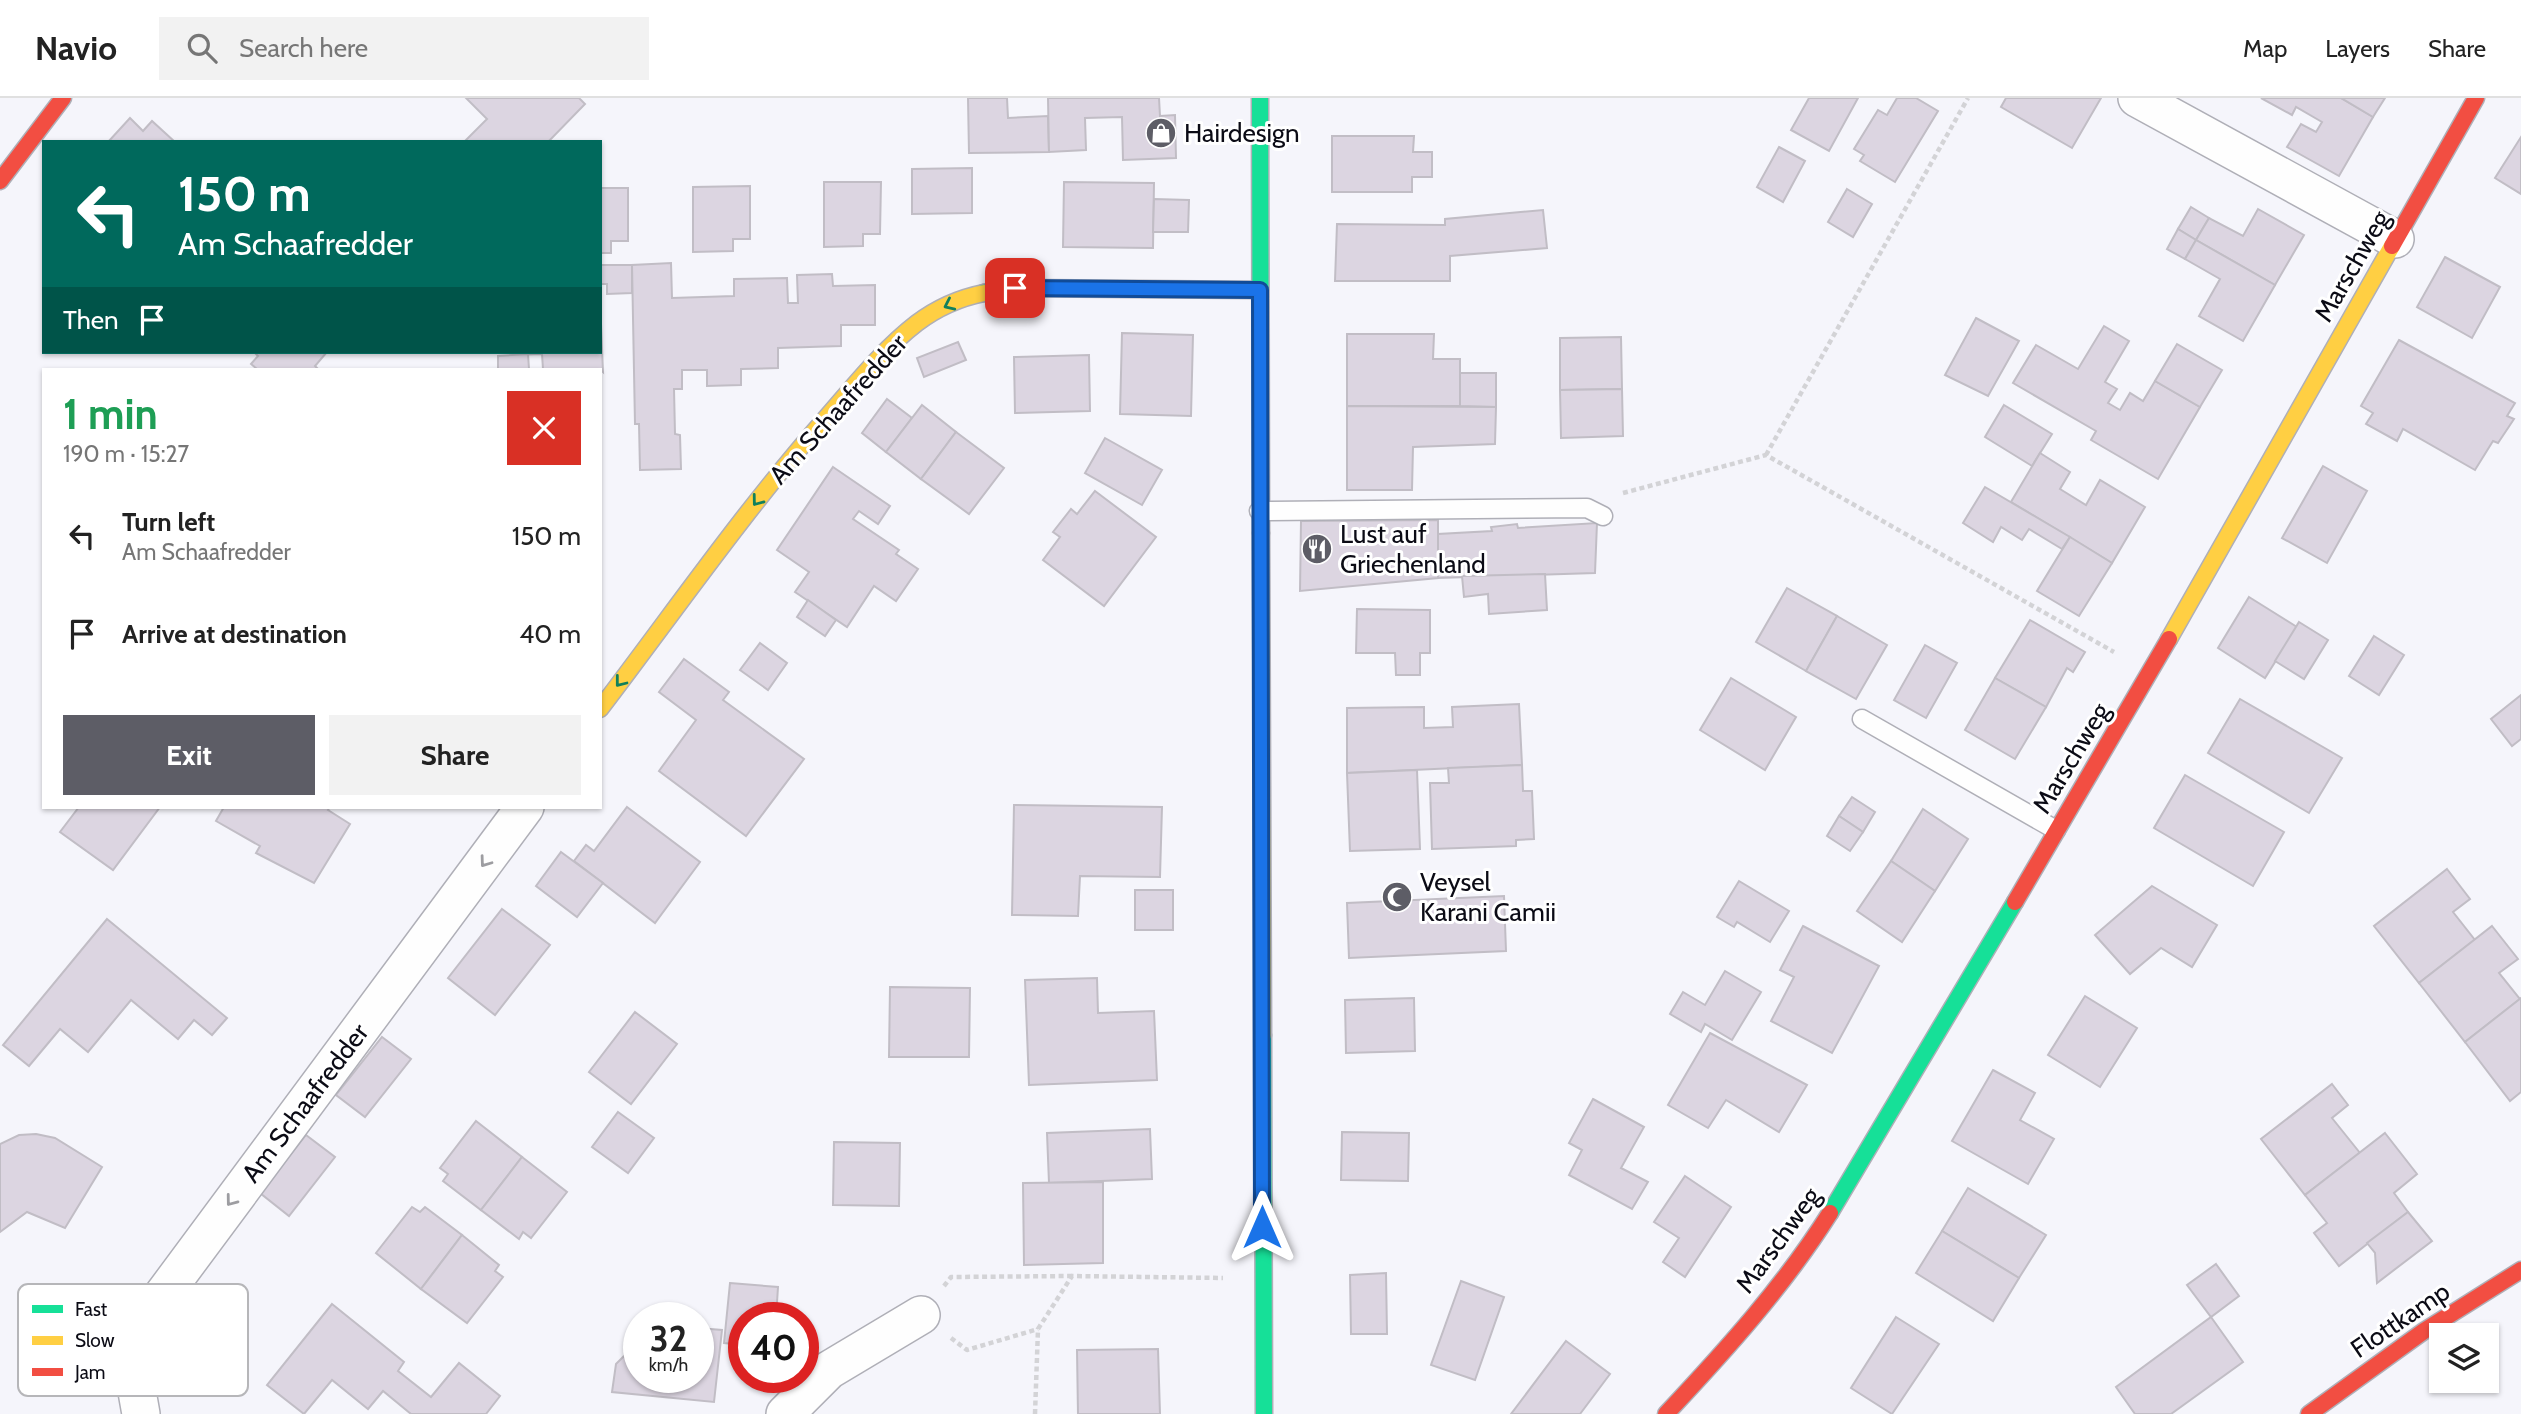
<!DOCTYPE html>
<html lang="en">
<head>
<meta charset="utf-8">
<style>
	:root { --surface:#fff; --page:#f2f2f2; --text:#222; --muted:#767676; --line:#e0e0e0; --accent:#5d5d66 }
	body { margin:0; font-family:Cabin,sans-serif; background:var(--page); color:var(--text); height:100vh; display:flex; flex-direction:column; font-size:26px; white-space:nowrap }
	* { box-sizing:border-box; margin:0 }
	p { font-size:23px; color:var(--muted) }
	.icon { flex:none; width:38px; height:38px; fill:none; stroke:currentColor; stroke-width:2; stroke-linecap:round; stroke-linejoin:round }
	.map { position:relative; flex:1; overflow:hidden }
	.panel { position:absolute; left:42px; top:270px; width:560px; height:441px; display:flex; flex-direction:column; background:var(--surface); border-radius:0px; box-shadow:0 2px 5px #0004 }
	.panel>* { flex:none }
	.top-card { position:absolute; left:42px; top:42px; width:560px; height:214px; border-radius:0px; box-shadow:0 2px 5px #0004; background:#00695c; color:#fff; overflow:hidden }
	.fabs { position:absolute; left:2429px; top:1225px; display:grid; gap:14px }
	.fabs a { display:grid; place-items:center; width:70px; height:70px; border-radius:0px; background:var(--surface); box-shadow:0 2px 5px #0004; font-size:35px }
	.speed { position:absolute; left:623px; top:1204px; display:flex; gap:14px; font-size:35px; font-weight:700; text-align:center }
	.speed>* { display:grid; place-content:center; width:91px; height:91px; border-radius:50%; background:var(--surface); box-shadow:0 2px 5px #0004; line-height:1 }
	.speed small { font-size:18px; font-weight:400 }
	.speed .limit { border:10px solid #d22; background:#fff; color:#111 }
	.pin { position:absolute; display:grid; place-items:center; width:60px; height:60px; color:#fff; margin:-30px; border-radius:14px; box-shadow:0 4px 10px #0006 }
	.me { position:absolute; width:77px; margin:-38px; rotate:0deg; stroke-linejoin:round; filter:drop-shadow(0 0 5px #0008) }
	.turn { display:flex; align-items:center; gap:24px; height:147px; padding:0 21px; font-size:32px }
	.turn .icon { width:91px; height:91px; stroke-width:2.5 }
	.turn b { display:block; font-size:49px; line-height:60px }
	.then { display:flex; align-items:center; height:66px; padding:0 21px; background:#0003; gap:14px; font-size:26px }
	.round { display:grid; place-items:center; flex:none; width:74px; height:74px; border-radius:0px; background:var(--page) }
	.head { display:flex; align-items:center; justify-content:space-between; height:119px; padding:0 21px }
	h1 { font-size:42px; font-weight:800; line-height:52px; color:#1e9e55 }
	.button { display:flex; gap:14px; margin-top:auto; padding:14px 21px }
	.button a { flex:1; height:80px; border-radius:0px; background:var(--accent); color:#fff; font-size:28px; font-weight:800; line-height:80px; text-align:center }
	.button a+a { background:var(--page); color:var(--text) }
	ul { padding:0; list-style:none }
	li { display:flex; align-items:center; gap:21px; height:98px; padding:0 21px }
	li div { flex:1 }
	li b { display:block; font-size:26px }
	li em { font-style:normal }
	header { display:flex; align-items:center; gap:42px; box-sizing:border-box; height:98px; padding:0 35px; background:var(--surface); border-bottom:2px solid var(--line) }
	header strong { font-size:33px }
	nav { display:flex; gap:38px; margin-inline-start:auto; font-size:24px }
	.search { width:490px; height:63px; background:var(--page); display:flex; align-items:center; gap:18px; box-sizing:border-box; padding:0 24px; border-radius:0px; color:var(--muted); font-size:26px }
	.map>svg:first-child { display:block }
	.building { fill:#dcd5e1; stroke:#c1bdc5; stroke-width:2 }
	.lines { fill:none; stroke-linecap:round; stroke-linejoin:round }
	.lane-casing { stroke:#afafb7; stroke-width:21 }
	.street-casing { stroke:#afafb7; stroke-width:40 }
	.fast-casing { stroke:#afafb7; stroke-width:19 }
	.slow-casing { stroke:#afafb7; stroke-width:19 }
	.jam-casing { stroke:#afafb7; stroke-width:19 }
	.path { stroke:#d3d3d6; stroke-width:4.5; stroke-dasharray:5 3.5; stroke-linecap:butt }
	.lane { stroke:#fefefe; stroke-width:18 }
	.street { stroke:#fefefe; stroke-width:37 }
	.fast { stroke:#16e098; stroke-width:16 }
	.slow { stroke:#ffcf43; stroke-width:16 }
	.jam { stroke:#f24e42; stroke-width:16 }
	.oneway { stroke:#11805d }
	.oneway2 { stroke:#9d9da1 }
	.route-casing { stroke:#114b97; stroke-width:18 }
	.route { stroke:#1a73e8; stroke-width:12 }
	.labels { text-anchor:middle; stroke-width:6; stroke-linejoin:round; paint-order:stroke }
	.poi-label { font-size:26px; fill:#0b0b15; stroke:#fff; text-anchor:start }
	.street-label { font-size:26px; fill:#0b0b15; stroke:#fff }
	.key { fill:#fff; stroke:#b6b6b9; stroke-width:2 }
	.key-label { font-size:19px; fill:#0b0b15 }
</style>
</head>
<body>
<header>
<strong>Navio</strong>
<div class="search"><svg class="icon" aria-label="search" viewBox="0 0 24 24"><circle cx="10" cy="10" r="6"/><path d="M15 15l6 6"/></svg>Search here</div>
<nav><a>Map</a><a>Layers</a><a>Share</a></nav>
</header>
<div class="map">
<svg width="2521" height="1316" viewBox="0 0 2521 1316">
	<rect width="100%" height="100%" fill="#f5f5fb"/>
	<g class="building">
		<polygon points="466,0 579,0 585,6 548,44 464,44 487,21"/>
		<polygon points="968,0 1007,0 1008,20 1048,18 1049,54 969,55"/>
		<polygon points="1048,0 1159,0 1160,18 1175,17 1176,60 1123,62 1122,19 1085,20 1086,52 1049,54"/>
		<polygon points="1809,0 1858,0 1829,53 1791,32"/>
		<polygon points="1897,0 1916,0 1938,13 1895,84 1860,63 1864,57 1854,51 1878,12 1887,17"/>
		<polygon points="2006,0 2101,0 2072,50 2001,9"/>
		<polygon points="2261,0 2341,0 2373,19 2339,78 2287,49 2301,26 2316,34 2322,24 2296,9 2292,17"/>
		<polygon points="2341,0 2385,0 2373,19"/>
		<polygon points="130,20 143,33 152,23 175,44 108,44"/>
		<polygon points="1332,38 1414,38 1413,54 1432,54 1432,79 1412,79 1412,94 1332,94"/>
		<polygon points="2521,39 2521,96 2495,80"/>
		<polygon points="1779,49 1805,63 1783,104 1757,89"/>
		<polygon points="972,70 972,115 912,116 912,71"/>
		<polygon points="824,84 881,84 880,136 863,136 863,148 824,149"/>
		<polygon points="1064,84 1154,85 1153,150 1063,149"/>
		<polygon points="750,88 750,141 733,141 733,153 693,154 693,89"/>
		<polygon points="600,90 628,90 628,143 611,143 611,155 600,155"/>
		<polygon points="1847,91 1872,106 1853,139 1828,124"/>
		<polygon points="1154,101 1189,102 1188,134 1153,134"/>
		<polygon points="2191,109 2209,120 2196,142 2178,131"/>
		<polygon points="2258,111 2304,137 2275,187 2196,142 2209,120 2243,138"/>
		<polygon points="1543,112 1547,150 1450,158 1450,183 1335,183 1337,126 1445,127 1445,121"/>
		<polygon points="2178,131 2196,142 2185,161 2167,151"/>
		<polygon points="2196,142 2275,187 2243,243 2199,218 2220,181 2185,161"/>
		<polygon points="2445,159 2500,189 2472,240 2417,209"/>
		<polygon points="671,165 672,200 734,198 734,181 787,180 788,205 798,205 797,177 832,176 833,188 875,187 875,227 841,227 841,248 778,250 778,270 741,271 741,287 707,288 707,272 682,272 682,291 674,291 675,336 680,337 681,371 640,372 639,326 635,326 632,167"/>
		<polygon points="600,167 632,167 632,195 607,196 607,186 600,186"/>
		<polygon points="600,202 603,274 600,271 543,271 542,256 513,257 513,254 600,254"/>
		<polygon points="1976,220 2019,243 1988,298 1945,277"/>
		<polygon points="2104,228 2129,243 2105,284 2117,291 2108,305 2120,312 2130,295 2143,303 2155,283 2200,309 2158,381 2091,342 2096,333 2013,285 2036,247 2078,271"/>
		<polygon points="1122,235 1193,237 1191,318 1120,316"/>
		<polygon points="1347,236 1434,236 1433,261 1460,261 1460,308 1347,308"/>
		<polygon points="1621,239 1622,291 1560,292 1560,240"/>
		<polygon points="2399,242 2515,305 2507,318 2514,321 2498,345 2493,343 2475,372 2403,331 2397,343 2366,326 2373,315 2361,308"/>
		<polygon points="958,244 966,262 924,279 917,260"/>
		<polygon points="2177,246 2222,272 2200,309 2155,283"/>
		<polygon points="254,254 327,254 315,268 318,271 257,271 251,266 258,258"/>
		<polygon points="528,256 529,271 498,271 498,258"/>
		<polygon points="1089,257 1090,313 1015,315 1014,259"/>
		<polygon points="1460,275 1496,275 1496,309 1460,308"/>
		<polygon points="1622,291 1623,338 1561,340 1560,292"/>
		<polygon points="887,301 912,320 886,354 862,335"/>
		<polygon points="922,307 956,334 921,381 886,354"/>
		<polygon points="2004,307 2052,336 2032,368 1985,339"/>
		<polygon points="1347,308 1496,309 1495,346 1413,349 1412,392 1347,392"/>
		<polygon points="956,334 1004,370 969,416 921,381"/>
		<polygon points="1105,340 1162,372 1142,407 1085,375"/>
		<polygon points="2040,355 2070,374 2060,391 2086,407 2100,382 2145,409 2112,465 2011,404"/>
		<polygon points="2323,368 2367,393 2327,465 2282,440"/>
		<polygon points="833,369 890,408 878,426 859,413 853,421 899,452 896,456 918,471 896,503 874,488 847,529 795,494 809,474 777,452"/>
		<polygon points="1985,389 2070,439 2062,451 2029,431 2022,442 2001,429 1993,444 1963,425"/>
		<polygon points="1095,393 1156,439 1104,508 1043,462 1060,439 1053,434 1071,411 1077,416"/>
		<polygon points="1438,422 1438,480 1300,493 1301,423"/>
		<polygon points="1597,425 1595,475 1438,480 1438,436 1492,433 1491,429 1517,426 1518,430"/>
		<polygon points="2070,439 2112,465 2079,518 2037,493"/>
		<polygon points="1545,476 1547,512 1489,516 1488,496 1464,499 1462,478"/>
		<polygon points="1787,490 1837,518 1806,573 1756,544"/>
		<polygon points="2249,499 2297,529 2265,580 2218,550"/>
		<polygon points="808,502 836,522 825,538 797,519"/>
		<polygon points="1357,511 1430,512 1430,555 1420,555 1420,577 1396,577 1395,555 1356,555"/>
		<polygon points="1837,518 1887,547 1856,601 1806,573"/>
		<polygon points="2030,522 2085,554 2073,574 2067,570 2046,609 1995,580"/>
		<polygon points="2299,524 2328,542 2304,581 2275,563"/>
		<polygon points="2374,538 2404,557 2379,597 2349,578"/>
		<polygon points="760,545 787,565 768,592 740,572"/>
		<polygon points="1925,547 1957,565 1926,620 1894,602"/>
		<polygon points="684,561 729,594 723,602 804,661 746,738 659,673 696,622 659,594"/>
		<polygon points="1731,580 1796,619 1765,672 1700,632"/>
		<polygon points="1995,580 2046,609 2015,661 1965,632"/>
		<polygon points="2521,597 2521,641 2512,648 2491,621"/>
		<polygon points="2240,601 2342,660 2309,715 2208,655"/>
		<polygon points="1519,606 1522,667 1347,675 1347,610 1424,609 1424,630 1453,629 1452,609"/>
		<polygon points="1522,667 1523,693 1532,693 1534,741 1516,742 1516,748 1432,751 1430,685 1449,685 1448,670"/>
		<polygon points="1417,672 1420,751 1350,753 1347,675"/>
		<polygon points="2185,677 2284,734 2253,788 2154,730"/>
		<polygon points="1852,699 1875,714 1863,734 1839,718"/>
		<polygon points="1014,707 1162,709 1160,779 1080,778 1078,818 1012,817"/>
		<polygon points="79,709 160,709 113,772 60,734"/>
		<polygon points="224,709 330,709 328,712 350,726 314,785 256,755 260,748 216,723"/>
		<polygon points="627,709 700,764 655,825 574,763 586,747 594,753"/>
		<polygon points="1923,711 1968,741 1935,793 1891,763"/>
		<polygon points="1839,718 1863,734 1850,753 1827,738"/>
		<polygon points="561,754 603,785 577,819 536,788"/>
		<polygon points="1891,763 1935,793 1902,844 1857,813"/>
		<polygon points="2447,771 2470,801 2453,814 2475,842 2419,885 2374,828"/>
		<polygon points="1739,783 1789,813 1770,844 1737,824 1734,829 1717,819"/>
		<polygon points="2152,788 2217,827 2192,869 2161,850 2130,876 2095,837"/>
		<rect x="1135" y="792" width="38" height="40"/>
		<polygon points="1504,798 1506,853 1349,860 1347,805"/>
		<polygon points="502,811 550,847 495,917 448,880"/>
		<polygon points="107,821 227,920 212,937 194,922 178,941 131,902 88,954 60,931 29,968 3,947"/>
		<polygon points="1803,828 1879,868 1832,955 1771,923 1794,879 1780,872"/>
		<polygon points="2492,828 2518,861 2499,875 2520,901 2465,944 2419,885"/>
		<polygon points="1725,873 1761,894 1732,942 1705,926 1701,934 1670,916 1683,894 1705,907"/>
		<polygon points="1097,880 1098,915 1154,913 1157,982 1029,987 1025,882"/>
		<polygon points="890,889 970,890 969,959 889,959"/>
		<polygon points="2085,898 2137,930 2100,989 2048,957"/>
		<polygon points="1414,900 1415,953 1346,955 1345,902"/>
		<polygon points="2521,900 2521,994 2510,1003 2465,944"/>
		<polygon points="635,914 677,946 631,1006 589,974"/>
		<polygon points="1710,935 1807,987 1779,1034 1726,1002 1708,1030 1668,1007"/>
		<polygon points="382,939 411,961 365,1019 336,997"/>
		<polygon points="1993,972 2035,995 2020,1022 2054,1041 2028,1086 1952,1043"/>
		<polygon points="2332,986 2348,1007 2332,1020 2360,1055 2305,1097 2261,1041"/>
		<polygon points="1593,1001 1644,1029 1621,1070 1648,1084 1632,1111 1569,1077 1582,1052 1569,1045"/>
		<polygon points="618,1014 654,1040 628,1075 592,1049"/>
		<polygon points="476,1023 522,1059 481,1112 443,1083 448,1076 440,1070"/>
		<polygon points="1150,1031 1152,1081 1049,1085 1047,1035"/>
		<polygon points="1342,1034 1409,1035 1408,1083 1341,1082"/>
		<polygon points="2385,1035 2417,1076 2394,1095 2408,1114 2339,1168 2314,1135 2327,1125 2305,1097"/>
		<polygon points="36,1036 55,1040 102,1069 65,1130 27,1114 0,1134 0,1046 19,1037"/>
		<polygon points="306,1037 335,1059 289,1118 260,1095"/>
		<polygon points="834,1044 900,1045 899,1108 833,1107"/>
		<polygon points="522,1059 567,1094 531,1140 523,1134 519,1141 481,1112"/>
		<polygon points="1685,1078 1731,1109 1685,1179 1663,1164 1679,1140 1654,1124"/>
		<polygon points="1103,1084 1103,1165 1024,1167 1023,1085"/>
		<polygon points="1968,1090 2046,1137 2019,1180 1942,1133"/>
		<polygon points="412,1109 420,1114 425,1109 462,1137 421,1191 376,1155"/>
		<polygon points="2408,1114 2432,1143 2377,1185 2375,1155 2367,1145"/>
		<polygon points="1942,1133 2019,1180 1993,1223 1916,1175"/>
		<polygon points="462,1137 499,1167 495,1173 503,1179 467,1225 421,1191"/>
		<polygon points="2216,1166 2239,1198 2211,1219 2187,1187"/>
		<polygon points="1386,1175 1387,1236 1351,1236 1350,1177"/>
		<polygon points="1461,1183 1504,1199 1475,1282 1431,1267"/>
		<polygon points="730,1185 778,1189 776,1220 744,1220 744,1247 724,1245"/>
		<polygon points="332,1206 404,1264 398,1273 431,1299 459,1265 500,1298 486,1316 411,1316 383,1293 368,1311 332,1282 304,1316 267,1287"/>
		<polygon points="1896,1219 1939,1246 1892,1316 1851,1290"/>
		<polygon points="2211,1219 2243,1264 2171,1316 2135,1316 2116,1289"/>
		<polygon points="698,1230 722,1232 714,1304 612,1294 616,1266 639,1243 639,1279 698,1279"/>
		<polygon points="1566,1243 1610,1276 1580,1316 1511,1316"/>
		<polygon points="1158,1251 1160,1316 1078,1316 1077,1252"/>
	</g>
	<g class="lines">
		<g class="lane-casing">
			<g id="lane">
				<polyline points="1259,413 1587,410 1603,418"/>
				<polyline points="1862,621 2056,732"/>
			</g>
		</g>
		<g class="street-casing">
			<g id="street">
				<polyline points="2137,0 2395,141"/>
				<polyline points="141,1316 130,1254 137,1232 525,709"/>
				<polyline points="785,1316 829,1272 921,1217"/>
			</g>
		</g>
		<g class="fast-casing">
			<g id="fast">
				<polyline points="1260,0 1261,435"/>
				<polyline points="984,195 1015,190 1260,192"/>
				<polyline points="1263,937 1264,1316"/>
				<polyline points="1830,1115 2015,804"/>
			</g>
		</g>
		<g class="slow-casing">
			<g id="slow">
				<polyline points="1261,435 1263,937"/>
				<polyline points="2169,541 2392,148"/>
				<path d="M600 611C674 514 744 413 825 321 854 288 882 252 917 225 937 210 959 200 984 195"/>
			</g>
		</g>
		<g class="jam-casing">
			<g id="jam">
				<polyline points="0,83 63,0"/>
				<polyline points="2392,148 2476,0"/>
				<polyline points="2015,804 2169,541"/>
				<path d="M1666 1316C1725 1253 1784 1188 1830 1115"/>
				<polyline points="2309,1316 2424,1233 2521,1172"/>
			</g>
		</g>
		<g class="path">
			<polyline points="1766,357 1968,0"/>
			<polyline points="1623,395 1766,357 2114,554"/>
			<polyline points="944,1188 951,1179 1072,1178"/>
			<polyline points="951,1240 967,1252 1038,1231"/>
			<polyline points="1035,1316 1038,1231 1072,1178 1223,1180"/>
		</g>
		<use href="#lane" class="lane"/>
		<use href="#street" class="street"/>
		<use href="#fast" class="fast"/>
		<use href="#slow" class="slow"/>
		<use href="#jam" class="jam"/>
	</g>
	<defs><path id="oneway-chevron" d="M-2-3.5L2.5 0L-2 3.5" fill="none" stroke-width="1.6" stroke-linecap="round" stroke-linejoin="round" transform="scale(1.75)"/></defs>
	<g class="oneway">
		<use href="#oneway-chevron" transform="translate(949 207) rotate(155)"/>
		<use href="#oneway-chevron" transform="translate(757 403) rotate(127)"/>
		<use href="#oneway-chevron" transform="translate(620 584) rotate(128)"/>
	</g>
	<g class="oneway2">
		<use href="#oneway-chevron" transform="translate(485 764) rotate(126)"/>
		<use href="#oneway-chevron" transform="translate(231 1103) rotate(127)"/>
	</g>
	<g class="lines">
		<g class="route-casing">
			<polyline id="route" points="1015,190 1260,192 1262,1129"/>
		</g>
		<use href="#route" class="route"/>
	</g>
	<defs>
		<g id="shop-disc" transform="scale(1.575)"><circle r="9.5" fill="#5d5d66" stroke="#fff"/><path d="M-5-2.5h2.3a2.7 3.5 0 0 1 5.4 0H5L5.5 6h-11ZM-1.5-2.5h3a1.5 2.3 0 0 0-3 0Z" fill="#fff"/></g>
		<g id="restaurant-disc" transform="scale(1.575)"><circle r="9.5" fill="#5d5d66" stroke="#fff"/><path d="M-5-6h1v4h1v-4h1v4h1v-4h1v5L-1.5 .5V6h-2V.5L-5-1ZM5-6V6H3V1.5H1.5Q1.5-4 5-6Z" fill="#fff"/></g>
		<g id="mosque-disc" transform="scale(1.575)"><circle r="9.5" fill="#5d5d66" stroke="#fff"/><path d="M3.5-4.9A6 6 0 1 0 3.5 4.9A5 5 0 1 1 3.5-4.9Z" fill="#fff"/></g>
	</defs>
	<g fill-rule="evenodd">
		<use href="#shop-disc" x="1161" y="35"/>
		<use href="#restaurant-disc" x="1317" y="451"/>
		<use href="#mosque-disc" x="1397" y="799"/>
	</g>
	<g class="labels">
		<g class="poi-label">
			<text x="1184" y="44">Hairdesign</text>
			<text x="1340" y="445">Lust auf<tspan x="1340" dy="30">Griechenland</tspan></text>
			<text x="1420" y="793">Veysel<tspan x="1420" dy="30">Karani Camii</tspan></text>
		</g>
		<g class="street-label">
			<text transform="translate(2352 168) rotate(-60)" y="9">Marschweg</text>
			<text transform="translate(838 311) rotate(-48)" y="9">Am Schaafredder</text>
			<text transform="translate(2071 660) rotate(-59)" y="9">Marschweg</text>
			<text transform="translate(305 1005) rotate(-53)" y="9">Am Schaafredder</text>
			<text transform="translate(1778 1142) rotate(-54)" y="9">Marschweg</text>
			<text transform="translate(2400 1222) rotate(-34)" y="9">Flottkamp</text>
		</g>
	</g>
	<rect x="18" y="1186" width="230" height="112" rx="10" class="key"/>
	<rect x="32" y="1207" width="31" height="8" fill="#16e098"/>
	<rect x="32" y="1238" width="31" height="9" fill="#ffcf43"/>
	<rect x="32" y="1270" width="31" height="8" fill="#f24e42"/>
	<g class="key-label">
		<text x="75" y="1218">Fast</text>
		<text x="75" y="1249">Slow</text>
		<text x="75" y="1281">Jam</text>
	</g>
</svg>
<div class="fabs">
<a><svg class="icon" aria-label="layers" viewBox="0 0 24 24"><path d="M12 4l9 5-9 5-9-5zM3 14l9 5 9-5"/></svg></a>
</div>
<div class="speed"><div>32<small>km/h</small></div><div class="limit">40</div></div>
<div class="pin" style="left:1015px;top:190px;background:#d93025"><svg class="icon" aria-label="arrive" viewBox="0 0 24 24"><path d="M6 21V4h12l-3 4 3 4H6"/></svg></div>
<svg class="me" style="left:1262px;top:1129px" viewBox="-20 -20 40 40"><path d="M0-17L14 15 0 8-14 15z" fill="#1a73e8" stroke="#fff" stroke-width="4"/></svg>
<div class="top-card">
<div class="turn"><svg class="icon" aria-label="left" viewBox="0 0 24 24"><path d="M17 20v-9H6M10 6l-5 5 5 5"/></svg><div><b>150 m</b>Am Schaafredder</div></div>
<div class="then">Then<svg class="icon" aria-label="arrive" viewBox="0 0 24 24"><path d="M6 21V4h12l-3 4 3 4H6"/></svg></div>
</div>
<section class="panel">
<div class="head"><div><h1>1 min</h1><p>190 m · 15:27</p></div><a class="round" style="background:#d93025;color:#fff"><svg class="icon" aria-label="close" viewBox="0 0 24 24"><path d="M6 6l12 12M18 6L6 18"/></svg></a></div>
<ul>
<li><svg class="icon" aria-label="left" viewBox="0 0 24 24"><path d="M17 20v-9H6M10 6l-5 5 5 5"/></svg><div><b>Turn left</b><p>Am Schaafredder</p></div><em>150 m</em></li>
<li><svg class="icon" aria-label="arrive" viewBox="0 0 24 24"><path d="M6 21V4h12l-3 4 3 4H6"/></svg><div><b>Arrive at destination</b></div><em>40 m</em></li>
</ul>
<div class="button"><a>Exit</a><a>Share</a></div>
</section>
</div>
</body>
</html>
